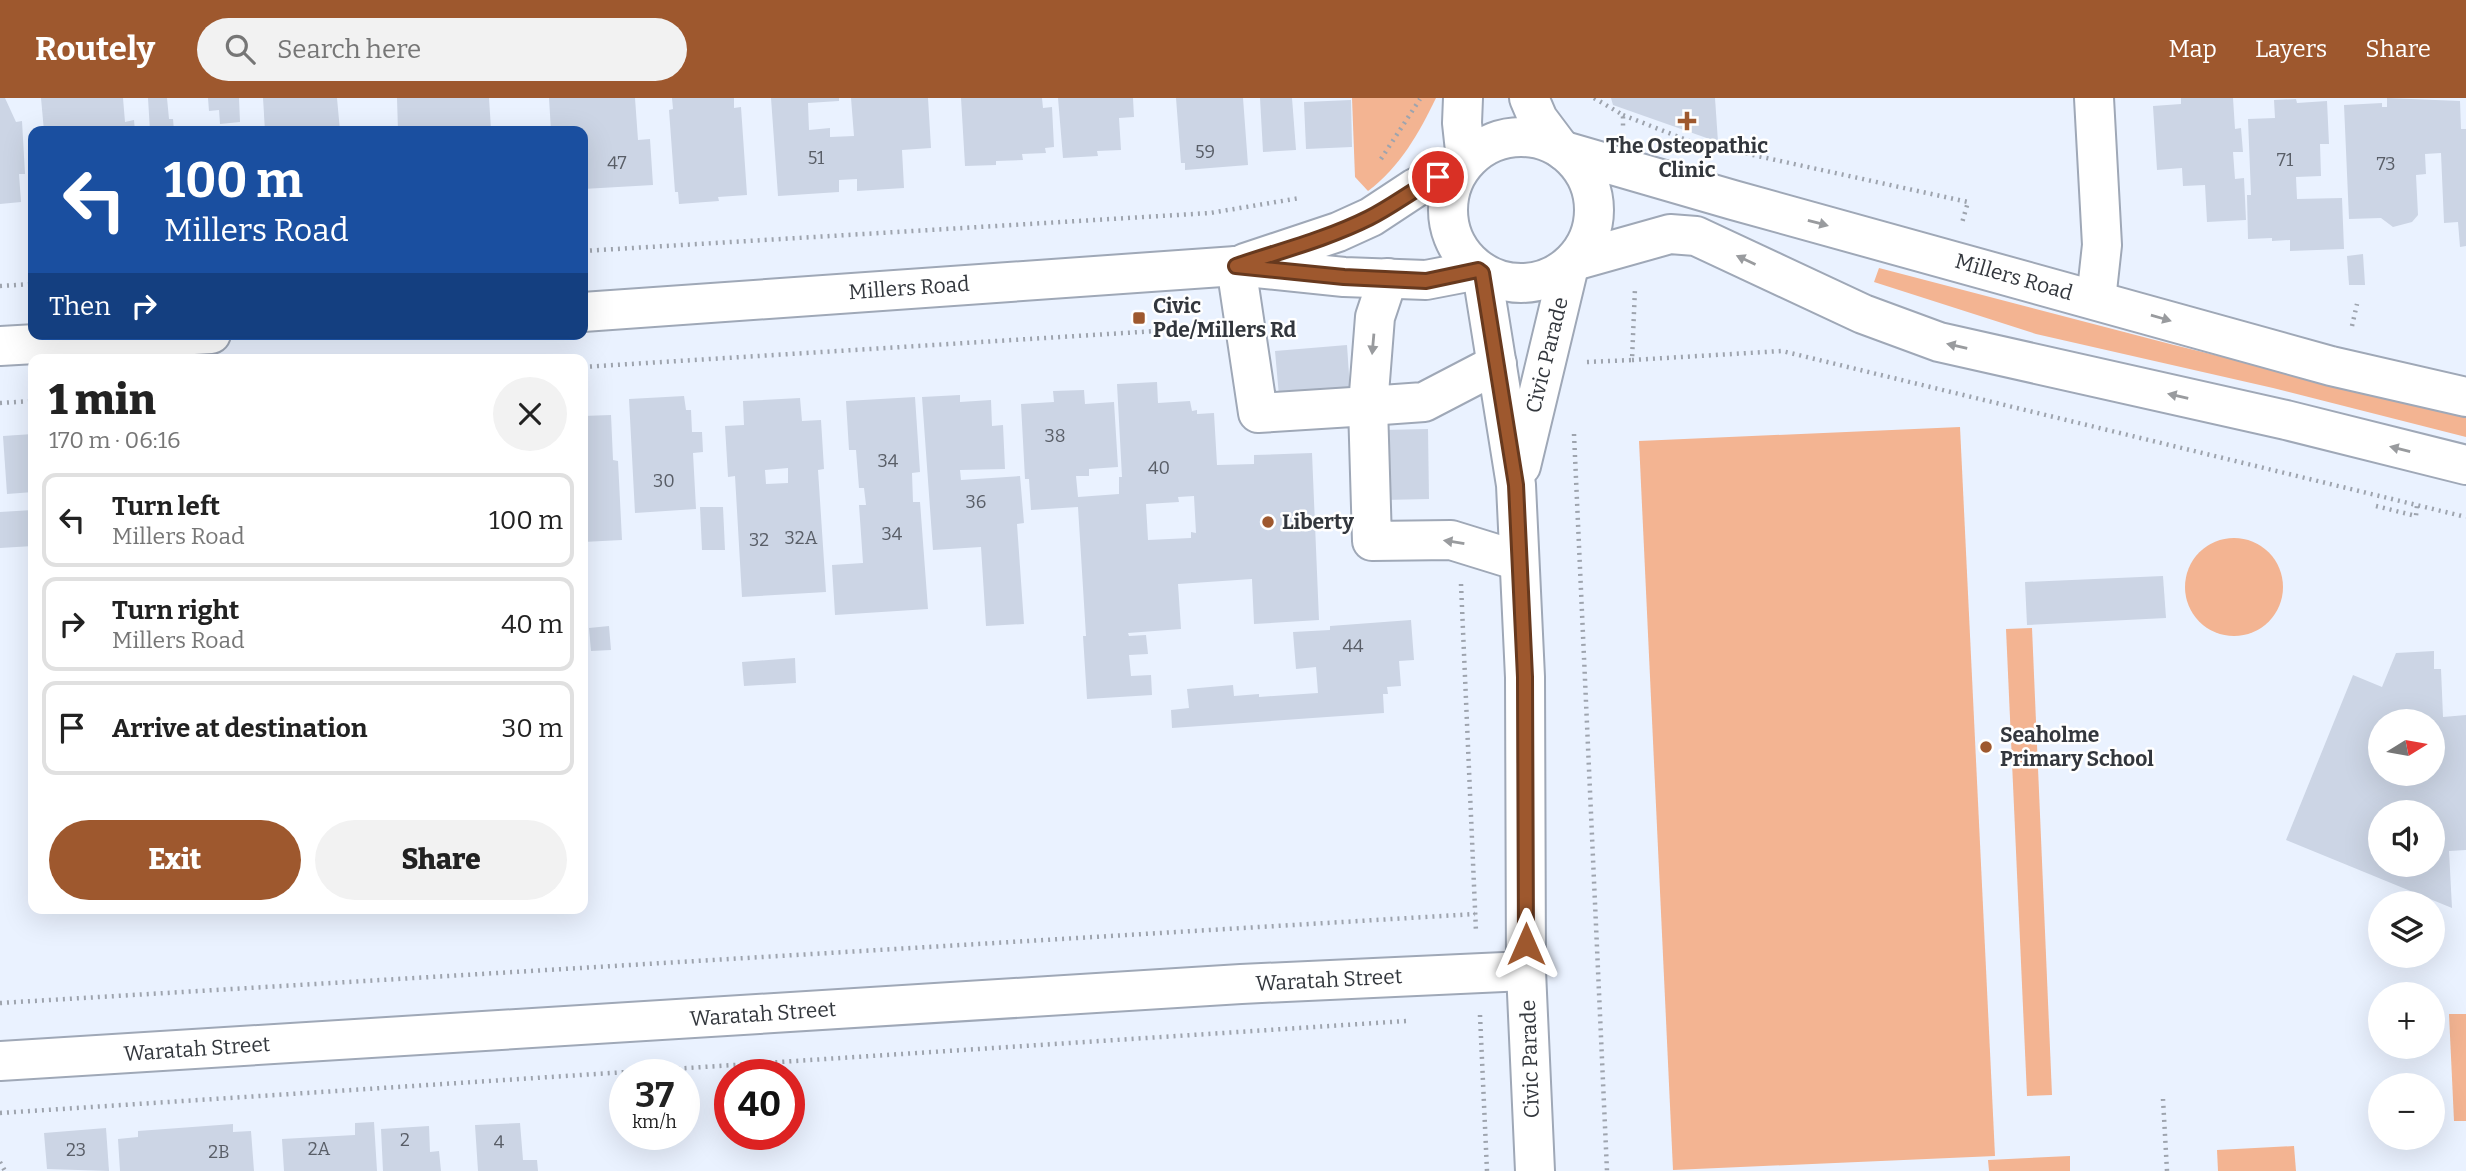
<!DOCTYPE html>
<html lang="en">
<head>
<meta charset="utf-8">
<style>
	:root { --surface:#fff; --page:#f2f2f2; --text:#222; --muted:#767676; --line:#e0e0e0; --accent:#9e582e }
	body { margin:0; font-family:Bitter,serif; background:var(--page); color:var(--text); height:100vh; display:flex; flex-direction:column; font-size:26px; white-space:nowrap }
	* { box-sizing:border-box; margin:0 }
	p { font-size:23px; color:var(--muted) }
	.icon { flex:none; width:38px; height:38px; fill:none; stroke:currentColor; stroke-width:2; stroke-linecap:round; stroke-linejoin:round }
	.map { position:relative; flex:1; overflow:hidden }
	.panel { position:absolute; left:28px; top:256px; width:560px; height:560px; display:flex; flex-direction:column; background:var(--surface); border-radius:14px; box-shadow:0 7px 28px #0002 }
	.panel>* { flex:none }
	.guide { position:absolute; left:28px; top:28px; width:560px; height:214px; border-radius:14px; box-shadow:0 7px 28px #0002; background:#1a4fa0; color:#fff; overflow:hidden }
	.needle { width:46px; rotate:79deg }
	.buttons { position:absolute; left:2368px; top:611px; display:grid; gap:14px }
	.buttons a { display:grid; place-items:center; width:77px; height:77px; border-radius:50%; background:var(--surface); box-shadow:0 7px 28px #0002; font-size:35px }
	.speed { position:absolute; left:609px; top:961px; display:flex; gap:14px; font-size:35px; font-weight:700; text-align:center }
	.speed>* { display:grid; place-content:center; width:91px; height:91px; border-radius:50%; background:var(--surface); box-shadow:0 7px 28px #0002; line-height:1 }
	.speed small { font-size:18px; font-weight:400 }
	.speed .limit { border:10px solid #d22; background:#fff; color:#111 }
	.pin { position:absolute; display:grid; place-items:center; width:60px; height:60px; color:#fff; margin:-30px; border:4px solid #fff; border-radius:50%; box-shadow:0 2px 7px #0007 }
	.me { position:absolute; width:77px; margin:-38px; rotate:0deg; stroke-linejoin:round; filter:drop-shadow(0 0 5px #0008) }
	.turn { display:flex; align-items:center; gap:24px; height:147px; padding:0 21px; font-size:32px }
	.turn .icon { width:91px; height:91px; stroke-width:2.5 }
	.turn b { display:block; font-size:49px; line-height:60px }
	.then { display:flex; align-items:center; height:66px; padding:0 21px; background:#0003; gap:14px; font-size:26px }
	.round { display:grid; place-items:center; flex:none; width:74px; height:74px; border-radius:37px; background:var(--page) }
	.head { display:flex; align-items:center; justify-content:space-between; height:119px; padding:0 21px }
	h1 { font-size:42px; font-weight:800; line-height:52px }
	.primary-button { display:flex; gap:14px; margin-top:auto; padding:14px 21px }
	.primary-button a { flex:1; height:80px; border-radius:42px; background:var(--accent); color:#fff; font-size:28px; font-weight:800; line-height:80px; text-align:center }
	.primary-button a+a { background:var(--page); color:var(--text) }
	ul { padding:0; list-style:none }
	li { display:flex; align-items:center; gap:21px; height:94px; margin:0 14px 10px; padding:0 7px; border:4px solid var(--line); border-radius:14px }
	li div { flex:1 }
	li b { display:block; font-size:26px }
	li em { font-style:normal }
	header { display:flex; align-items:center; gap:42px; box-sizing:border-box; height:98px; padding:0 35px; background:var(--accent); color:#fff }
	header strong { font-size:33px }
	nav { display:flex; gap:38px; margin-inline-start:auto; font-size:24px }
	.search { width:490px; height:63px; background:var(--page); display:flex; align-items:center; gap:18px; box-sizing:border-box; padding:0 24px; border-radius:38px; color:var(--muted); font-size:26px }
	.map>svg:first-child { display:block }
	.green { fill:#f3b492 }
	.building { fill:#ccd5e5; fill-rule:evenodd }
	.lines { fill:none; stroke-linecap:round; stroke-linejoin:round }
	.minor-casing { stroke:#9fa8b7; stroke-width:42 }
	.major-casing { stroke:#9fa8b7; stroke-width:42 }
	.path { stroke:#9ea4ae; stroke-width:4.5; stroke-dasharray:2 5; stroke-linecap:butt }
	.minor { stroke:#fff; stroke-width:38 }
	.major { stroke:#fff; stroke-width:38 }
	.oneway { fill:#999b9e }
	.route-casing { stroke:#67391e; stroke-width:18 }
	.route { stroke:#9e582e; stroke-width:12 }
	.poi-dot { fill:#9e582e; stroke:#fff; stroke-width:2.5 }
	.labels { text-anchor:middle; stroke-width:5; stroke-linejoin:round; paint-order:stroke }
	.number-label { font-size:18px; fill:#595e67 }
	.poi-label { font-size:21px; font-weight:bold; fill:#33373d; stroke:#fff; text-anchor:start }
	.street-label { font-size:21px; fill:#33373d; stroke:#fff }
</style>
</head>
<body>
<header>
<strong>Routely</strong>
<div class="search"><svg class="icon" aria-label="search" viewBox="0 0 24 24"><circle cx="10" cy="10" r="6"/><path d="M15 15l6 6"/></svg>Search here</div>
<nav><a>Map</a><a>Layers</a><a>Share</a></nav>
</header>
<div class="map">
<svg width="2466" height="1073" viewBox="0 0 2466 1073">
	<rect width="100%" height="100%" fill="#eaf2ff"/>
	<g class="green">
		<path d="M1352 0H1436C1419 35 1400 69 1368 93L1355 79Z"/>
		<polygon points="1879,170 2174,247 2466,319 2466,339 2273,290 2036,236 1874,184"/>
		<polygon points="1960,329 1995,1058 1673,1072 1639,343"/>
		<circle cx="2234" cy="489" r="49"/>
		<polygon points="2032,530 2052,997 2027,998 2006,531"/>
		<polygon points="2449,916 2466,916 2466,1023 2454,1023"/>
		<polygon points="2294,1048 2296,1073 2218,1073 2217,1052"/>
		<polygon points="2070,1058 2070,1073 1989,1073 1988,1062"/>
	</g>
	<g class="building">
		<polygon points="0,0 5,0 16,24 22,23 25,76 19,76 21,104 0,106"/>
		<polygon points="41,0 123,0 125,24 134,22 135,33 44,33"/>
		<polygon points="148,0 167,0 169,21 173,21 174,33 150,33"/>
		<polygon points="208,0 239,0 240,24 220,26 219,12 209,13"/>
		<polygon points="263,0 337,0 340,33 265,33"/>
		<polygon points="397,0 489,0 491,31 518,29 518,33 398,33"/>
		<polygon points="549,0 635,0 638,42 650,41 653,87 583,91 583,33 551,33"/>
		<polygon points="672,0 734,0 734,10 741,9 747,97 718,99 719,103 679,106 678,94 675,94 669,12 673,11"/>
		<polygon points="771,0 839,0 839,3 808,5 809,32 830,30 830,39 854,38 851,0 928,0 931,50 902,52 904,90 857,93 857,81 839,82 839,94 778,98"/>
		<polygon points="961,0 1042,0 1043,10 1052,9 1054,49 1045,50 1046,55 1022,56 1023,62 996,63 996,67 965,68"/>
		<polygon points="1058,0 1133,0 1134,19 1119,20 1121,52 1097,53 1098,58 1063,60"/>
		<polygon points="1176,0 1243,0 1248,67 1185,72 1185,65 1181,65"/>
		<polygon points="1260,0 1292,0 1296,52 1263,54"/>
		<polygon points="1611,0 1715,0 1718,44 1613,7"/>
		<polygon points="2181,0 2233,0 2235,31 2241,30 2243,54 2233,54 2235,81 2244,80 2246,122 2207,124 2205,87 2183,88 2182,70 2157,72 2153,8 2181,6"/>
		<polygon points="2387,0 2460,3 2461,31 2466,31 2466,148 2460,149 2458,124 2444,125 2441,55 2425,56 2426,76 2416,77 2418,117 2412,124 2393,129 2381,120 2349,121 2344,7 2382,5 2382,9 2387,9"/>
		<polygon points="2296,1 2297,5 2327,3 2329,46 2320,46 2321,78 2296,79 2297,101 2342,100 2344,151 2290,153 2290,142 2272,143 2272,140 2248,141 2247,97 2251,97 2248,21 2275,20 2274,2"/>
		<polygon points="1351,2 1352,49 1306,51 1304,4"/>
		<polygon points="2363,156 2365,187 2349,187 2347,158"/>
		<polygon points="1347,247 1350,292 1279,298 1275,253"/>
		<path d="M1157 284 1158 305 1190 303 1192 313 1197 312V316L1214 315 1217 367 1254 366V357L1312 355 1319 522 1254 526 1252 481 1178 486 1181 531 1128 535 1129 538 1146 537 1148 556 1129 557 1131 578 1151 577 1152 597 1087 601 1083 538H1086L1078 409 1031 412 1029 381H1025L1021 306 1054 304 1053 293 1084 292 1085 306 1114 304 1118 369 1089 371V378H1076L1078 399 1119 396V379H1122L1117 286ZM1194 398 1196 435 1191 434V440L1148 442 1146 406 1179 404 1178 399Z"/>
		<polygon points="960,297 960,304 991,302 992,328 1003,327 1005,371 960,372 961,382 1020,378 1024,425 1017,426 1024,526 986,528 981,449 933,452 922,299"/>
		<polygon points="684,298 686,312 691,312 692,334 702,334 703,354 693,355 696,411 635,415 629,301"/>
		<polygon points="915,299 920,374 912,375 913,404 920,404 928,511 835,517 832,467 863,465 859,407 866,407 864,390 859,390 856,352 849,352 846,303"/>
		<path d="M800 300 802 323 821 322 824 371 818 372 826 494 742 499 735 378 728 379 725 328 744 327 743 303ZM788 370V385L766 386 765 372Z"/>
		<polygon points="611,317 613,362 618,363 622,442 583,444 583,318"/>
		<polygon points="1428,331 1429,401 1383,402 1381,332"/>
		<polygon points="33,336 33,394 7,396 3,338"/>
		<polygon points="700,409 723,409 725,452 702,452"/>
		<polygon points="33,412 33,448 0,450 0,414"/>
		<polygon points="2163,478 2166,520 2027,527 2025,484"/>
		<polygon points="1411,522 1414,562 1399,563 1401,588 1387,589 1388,596 1383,596 1384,615 1172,630 1171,612 1189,610 1187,591 1233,587 1234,598 1259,596 1259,599 1318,595 1316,569 1296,571 1293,534 1330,532 1330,528"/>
		<polygon points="609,528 611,552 591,553 589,530"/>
		<path d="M2434 553V571H2441L2443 619 2466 617V752L2449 753 2452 810 2286 742 2353 577 2382 589 2396 555ZM2380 623H2432V676H2380ZM2380 714H2432V766H2380Z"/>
		<polygon points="795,560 796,585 744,588 742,564"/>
		<polygon points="374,1024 377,1073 284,1073 282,1041 355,1037 355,1025"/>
		<polygon points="520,1025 523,1062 537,1062 538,1073 478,1073 475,1027"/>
		<polygon points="233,1026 233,1034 251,1033 254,1073 120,1073 118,1041 138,1039 138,1033"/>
		<polygon points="429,1028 430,1054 439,1053 441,1073 383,1073 381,1031"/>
		<polygon points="106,1030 109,1073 47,1071 44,1035"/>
	</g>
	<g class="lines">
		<g class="minor-casing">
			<g id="minor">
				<polyline points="1463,0 1462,25 1466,62"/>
				<polyline points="1529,0 1538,21 1559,49"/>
				<polyline points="2094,0 2102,147 2096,202"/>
				<polyline points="1236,168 1258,315 1368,308 1372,443 1451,442 1519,463"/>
				<polyline points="1482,175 1516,387 1525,579 1526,873 1535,1073"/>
				<polyline points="1388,180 1375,219 1368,308 1424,304 1497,266"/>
				<polyline points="1521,368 1569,168"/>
				<polyline points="0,963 1241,886 1526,873"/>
			</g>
		</g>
		<g class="major-casing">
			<g id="major">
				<circle cx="1521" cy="112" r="73"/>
				<polyline points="1564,53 1733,102 2331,268 2466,299"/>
				<polyline points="1574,163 1670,136 1696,138 1863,216 1939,244 2286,322 2466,367"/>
				<polyline points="1245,165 1338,134 1371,119 1415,90 1462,67"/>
				<polyline points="583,214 1236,168 1344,179 1426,182 1478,172"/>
				<polyline points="0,248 211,236"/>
			</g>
		</g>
		<g class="path">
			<polyline points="1594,0 1623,17 1623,28"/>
			<polyline points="1623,17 1689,43"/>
			<polyline points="1698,45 1968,104 1962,125"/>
			<polyline points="1381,61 1420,1"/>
			<polyline points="583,153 1210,115 1300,100"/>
			<polyline points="0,188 33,186"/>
			<polyline points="2352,228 2357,206"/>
			<polyline points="1632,262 1782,253 2466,419"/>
			<polyline points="1587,264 1632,262 1635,190"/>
			<polyline points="583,269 1204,230"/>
			<polyline points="0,305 33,303"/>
			<polyline points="1574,336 1607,1073"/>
			<polyline points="2376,408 2416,418 2417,407"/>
			<polyline points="1461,486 1476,834"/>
			<polyline points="0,905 1475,816"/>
			<polyline points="1480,917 1487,1073"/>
			<polyline points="2163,1001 2167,1073"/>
			<polyline points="0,1015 1406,923"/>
			<polyline points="0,1064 5,1073"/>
		</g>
		<use href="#minor" class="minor"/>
		<use href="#major" class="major"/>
	</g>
	<defs><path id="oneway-solid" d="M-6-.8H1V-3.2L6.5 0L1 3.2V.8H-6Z" transform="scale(1.75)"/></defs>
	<g class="oneway">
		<use href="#oneway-solid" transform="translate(1818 125) rotate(15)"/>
		<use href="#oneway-solid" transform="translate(1746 162) rotate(-155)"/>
		<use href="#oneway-solid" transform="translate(2161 220) rotate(16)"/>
		<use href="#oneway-solid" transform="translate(1373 246) rotate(95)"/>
		<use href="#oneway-solid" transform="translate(1957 248) rotate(-167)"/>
		<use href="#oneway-solid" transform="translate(2178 298) rotate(-167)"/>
		<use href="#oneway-solid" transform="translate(2400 351) rotate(-166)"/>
		<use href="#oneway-solid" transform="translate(1454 444) rotate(-171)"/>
	</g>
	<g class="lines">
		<g class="route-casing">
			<path id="route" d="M1438 79C1414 91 1393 108 1369 120 1327 141 1280 153 1236 168L1344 179 1426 183 1478 172 1482 175 1516 387 1525 579 1526 846"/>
		</g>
		<use href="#route" class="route"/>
	</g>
	<g class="poi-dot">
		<path d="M1683.5 12.5h7v7h7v7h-7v7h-7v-7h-7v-7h7z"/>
		<rect x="1132" y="213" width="14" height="14" rx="3.5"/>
		<circle cx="1268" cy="424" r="7"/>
		<circle cx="1986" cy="649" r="7"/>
	</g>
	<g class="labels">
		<g class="number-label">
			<text x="1205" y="60">59</text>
			<text x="816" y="66">51</text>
			<text x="2285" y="68">71</text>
			<text x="617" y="71">47</text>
			<text x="2386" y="72">73</text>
			<text x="1055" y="344">38</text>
			<text x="888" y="369">34</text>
			<text x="1159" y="376">40</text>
			<text x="664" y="389">30</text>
			<text x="976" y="410">36</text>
			<text x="892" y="442">34</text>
			<text x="801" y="446">32A</text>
			<text x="759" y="448">32</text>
			<text x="1353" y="554">44</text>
			<text x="405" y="1048">2</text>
			<text x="499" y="1050">4</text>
			<text x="319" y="1057">2A</text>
			<text x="76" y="1058">23</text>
			<text x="219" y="1060">2B</text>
		</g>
		<g class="poi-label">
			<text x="1687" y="55" text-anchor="middle">The Osteopathic<tspan x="1687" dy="24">Clinic</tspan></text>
			<text x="1153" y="215">Civic<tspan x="1153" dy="24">Pde/Millers Rd</tspan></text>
			<text x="1282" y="431">Liberty</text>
			<text x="2000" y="644">Seaholme<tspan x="2000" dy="24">Primary School</tspan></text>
		</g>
		<g class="street-label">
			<text transform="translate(2014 179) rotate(16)" y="7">Millers Road</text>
			<text transform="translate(909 190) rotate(-4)" y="7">Millers Road</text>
			<text transform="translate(1547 257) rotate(-76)" y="7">Civic Parade</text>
			<text transform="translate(1329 882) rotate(-3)" y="7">Waratah Street</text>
			<text transform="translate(763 916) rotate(-4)" y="7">Waratah Street</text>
			<text transform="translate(197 951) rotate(-4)" y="7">Waratah Street</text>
			<text transform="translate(1530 961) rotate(-92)" y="7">Civic Parade</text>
		</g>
	</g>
</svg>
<div class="buttons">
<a><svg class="needle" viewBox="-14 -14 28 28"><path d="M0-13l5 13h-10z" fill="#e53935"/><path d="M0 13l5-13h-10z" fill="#767676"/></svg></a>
<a><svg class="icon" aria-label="sound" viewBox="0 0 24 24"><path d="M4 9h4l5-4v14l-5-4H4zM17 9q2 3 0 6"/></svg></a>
<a><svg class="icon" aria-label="layers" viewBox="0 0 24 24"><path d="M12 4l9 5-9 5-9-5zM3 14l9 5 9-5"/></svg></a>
<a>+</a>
<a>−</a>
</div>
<div class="speed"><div>37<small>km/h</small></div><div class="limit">40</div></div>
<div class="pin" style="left:1438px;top:79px;background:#d93025"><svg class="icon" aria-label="arrive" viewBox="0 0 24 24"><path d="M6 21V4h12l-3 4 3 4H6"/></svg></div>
<svg class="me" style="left:1526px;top:846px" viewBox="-20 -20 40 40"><path d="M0-17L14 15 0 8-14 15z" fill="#9e582e" stroke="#fff" stroke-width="4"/></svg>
<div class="guide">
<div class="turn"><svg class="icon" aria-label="left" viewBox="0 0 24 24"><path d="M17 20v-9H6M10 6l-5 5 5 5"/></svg><div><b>100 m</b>Millers Road</div></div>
<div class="then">Then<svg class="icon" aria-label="right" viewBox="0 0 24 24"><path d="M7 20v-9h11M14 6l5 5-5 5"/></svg></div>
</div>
<section class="panel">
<div class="head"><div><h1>1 min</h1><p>170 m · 06:16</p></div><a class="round"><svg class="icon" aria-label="close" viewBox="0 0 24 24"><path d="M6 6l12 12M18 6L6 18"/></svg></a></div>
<ul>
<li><svg class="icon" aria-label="left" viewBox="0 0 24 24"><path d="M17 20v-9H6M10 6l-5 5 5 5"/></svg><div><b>Turn left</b><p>Millers Road</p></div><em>100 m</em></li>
<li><svg class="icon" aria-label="right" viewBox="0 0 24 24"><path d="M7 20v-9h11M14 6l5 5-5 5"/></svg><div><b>Turn right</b><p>Millers Road</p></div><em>40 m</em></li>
<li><svg class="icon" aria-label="arrive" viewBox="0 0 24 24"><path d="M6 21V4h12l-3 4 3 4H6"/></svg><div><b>Arrive at destination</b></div><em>30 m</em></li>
</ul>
<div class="primary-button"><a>Exit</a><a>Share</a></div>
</section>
</div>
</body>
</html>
